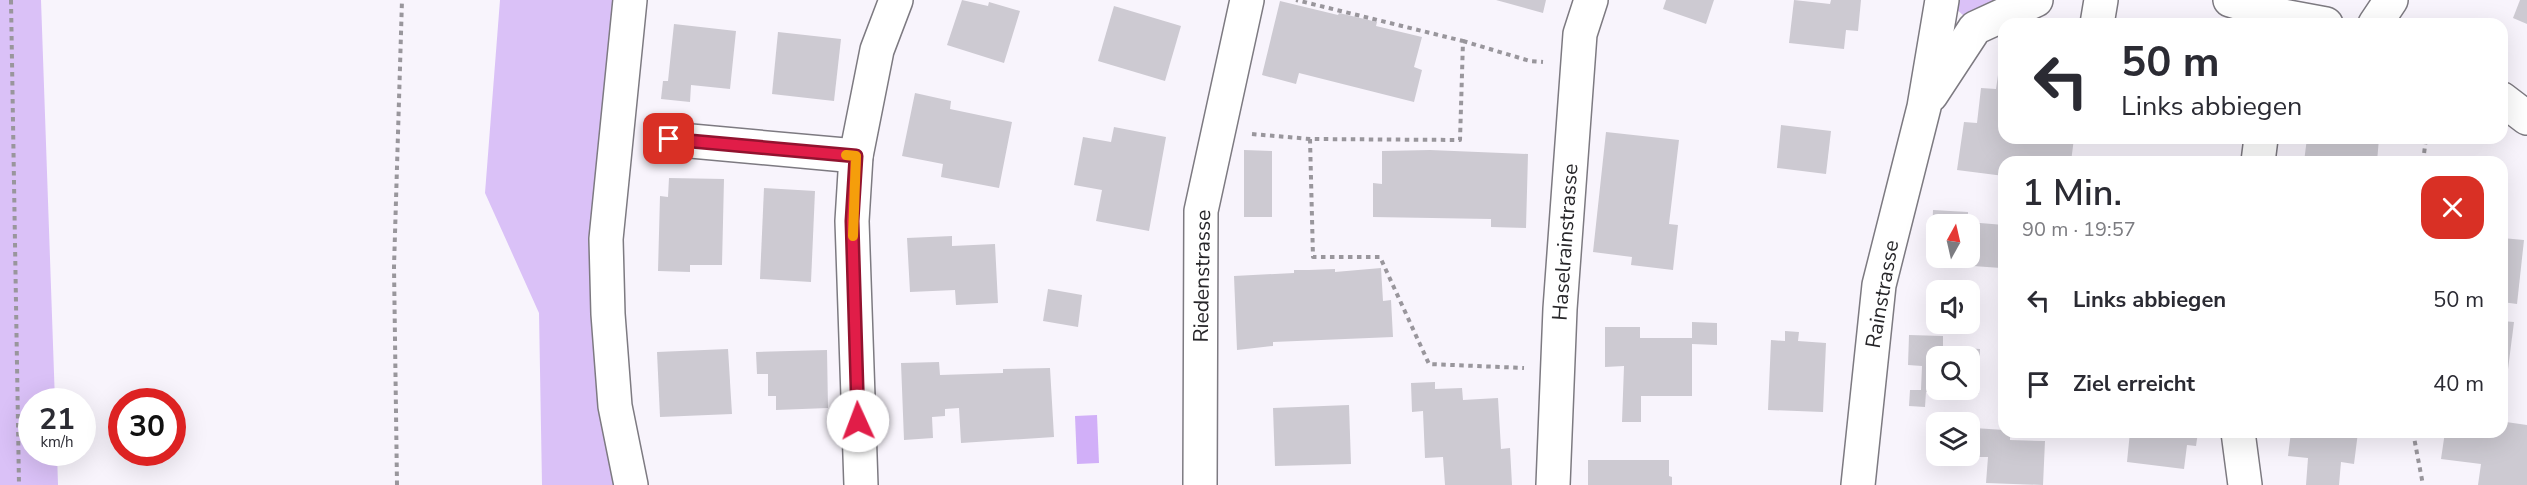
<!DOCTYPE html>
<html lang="de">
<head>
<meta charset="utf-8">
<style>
	:root { --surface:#fff; --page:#f7f7f7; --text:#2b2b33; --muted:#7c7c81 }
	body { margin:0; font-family:"Nunito Sans",sans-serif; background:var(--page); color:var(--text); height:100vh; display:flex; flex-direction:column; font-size:22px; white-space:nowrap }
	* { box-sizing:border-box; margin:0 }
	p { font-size:20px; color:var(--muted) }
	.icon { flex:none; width:33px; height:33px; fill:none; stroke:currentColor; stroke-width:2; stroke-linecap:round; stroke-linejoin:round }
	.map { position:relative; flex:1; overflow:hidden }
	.drawer { position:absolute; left:1998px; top:156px; width:510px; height:282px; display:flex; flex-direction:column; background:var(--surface); border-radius:18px; box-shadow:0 6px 24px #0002 }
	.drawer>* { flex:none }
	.banner { position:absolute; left:1998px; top:18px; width:510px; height:126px; border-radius:18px; box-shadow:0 6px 24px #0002; background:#fff; color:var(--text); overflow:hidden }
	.needle { width:39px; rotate:8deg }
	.fabs { position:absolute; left:1926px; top:214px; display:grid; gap:12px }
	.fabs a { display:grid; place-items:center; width:54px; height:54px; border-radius:12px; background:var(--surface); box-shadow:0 6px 24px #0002; font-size:30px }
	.speed { position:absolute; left:18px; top:388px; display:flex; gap:12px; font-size:30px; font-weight:700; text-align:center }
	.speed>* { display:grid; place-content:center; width:78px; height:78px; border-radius:50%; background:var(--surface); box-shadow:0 6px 24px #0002; line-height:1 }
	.speed small { font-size:15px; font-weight:400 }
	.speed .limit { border:9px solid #d22; background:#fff; color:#111 }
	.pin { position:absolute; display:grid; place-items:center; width:51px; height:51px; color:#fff; margin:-26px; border-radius:12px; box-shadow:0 3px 9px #0006 }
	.me { position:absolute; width:66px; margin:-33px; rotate:358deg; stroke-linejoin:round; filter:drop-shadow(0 0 4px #0008) }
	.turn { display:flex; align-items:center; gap:21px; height:126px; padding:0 24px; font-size:27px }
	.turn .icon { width:78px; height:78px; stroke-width:2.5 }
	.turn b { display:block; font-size:42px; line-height:51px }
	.round { display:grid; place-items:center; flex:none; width:63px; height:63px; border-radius:18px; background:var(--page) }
	.overview { display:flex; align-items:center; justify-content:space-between; height:102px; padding:0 24px }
	h1 { font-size:36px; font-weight:600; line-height:45px }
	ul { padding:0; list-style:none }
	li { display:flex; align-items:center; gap:18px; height:84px; padding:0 24px }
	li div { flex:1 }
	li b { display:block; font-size:22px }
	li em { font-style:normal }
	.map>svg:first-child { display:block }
	.green { fill:#dac1f7 }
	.water { fill:#d1aff8 }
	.building { fill:#cdcad2; fill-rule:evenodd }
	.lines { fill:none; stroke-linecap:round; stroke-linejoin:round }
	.minor-casing { stroke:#7d7a81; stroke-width:36 }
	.path { stroke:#99969c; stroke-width:4; stroke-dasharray:4.5 4.5; stroke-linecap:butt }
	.minor { stroke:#fff; stroke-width:33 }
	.route-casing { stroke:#92132f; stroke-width:15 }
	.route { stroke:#e11d48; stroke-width:10 }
	.slow { stroke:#f59e0b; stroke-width:10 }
	.labels { text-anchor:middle; stroke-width:4.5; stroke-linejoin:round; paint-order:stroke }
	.street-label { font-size:21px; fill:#272629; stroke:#fff }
</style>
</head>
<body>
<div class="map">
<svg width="2527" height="485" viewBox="0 0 2527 485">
	<rect width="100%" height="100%" fill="#f8f4fc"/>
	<g class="green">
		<polygon points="0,0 41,0 55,402 32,402 32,453 57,453 58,485 0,485"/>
		<polygon points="500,0 627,0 597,240 621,485 542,485 539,313 485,193"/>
		<polygon points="1956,0 1997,0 1964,16 1954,7"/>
	</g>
	<polygon class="water" points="1097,415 1099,463 1077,464 1075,416"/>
	<g class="building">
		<polygon points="962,0 988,6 989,2 1020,11 1004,63 947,45"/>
		<polygon points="1496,0 1546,0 1543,13"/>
		<polygon points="1666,0 1714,0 1706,24 1663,9"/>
		<polygon points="1794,0 1830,4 1831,0 1861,0 1858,31 1846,30 1844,49 1789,43"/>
		<polygon points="2520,0 2527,0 2527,24 2513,18"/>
		<polygon points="1280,1 1338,15 1339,13 1356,17 1377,22 1376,26 1422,37 1414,67 1422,70 1414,102 1299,73 1296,84 1262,75"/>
		<polygon points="1114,6 1181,26 1165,81 1098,61"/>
		<polygon points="674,24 736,31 730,89 691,85 690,102 661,99 663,81 668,81"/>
		<polygon points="778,32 841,39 834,101 772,94"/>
		<polygon points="1998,75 2004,75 2004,138 2074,138 2071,162 2004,162 2004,176 1957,170 1964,122 1977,123 1981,88 1996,89"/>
		<polygon points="915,93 951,101 950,109 1012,122 999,188 941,177 943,164 902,156"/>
		<polygon points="1781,125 1831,131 1826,174 1777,168"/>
		<polygon points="1114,127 1166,137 1149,231 1096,221 1102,190 1074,185 1083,137 1111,142"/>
		<polygon points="1606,132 1679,140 1669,224 1678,225 1673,270 1631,265 1632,257 1593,252"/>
		<polygon points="2199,138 2209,138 2208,142 2198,141"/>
		<polygon points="2307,138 2379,138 2377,162 2304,162"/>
		<polygon points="1244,150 1272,151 1272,217 1244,217"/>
		<polygon points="1430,150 1528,154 1526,228 1491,227 1491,219 1373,217 1373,183 1382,184 1382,151"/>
		<polygon points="669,178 724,179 722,265 690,265 690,272 658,271 660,196 668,197"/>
		<polygon points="764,188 815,191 811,282 760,279"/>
		<polygon points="1933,210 1968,212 1968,222 2004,225 2001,268 1945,264 1945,258 1970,258 1970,225 1936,225 1936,236 1932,236"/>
		<polygon points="952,236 952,246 995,244 998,303 956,305 955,290 910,292 907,238"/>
		<polygon points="2502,238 2524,240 2517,304 2502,302"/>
		<polygon points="1381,268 1383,301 1391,300 1393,337 1273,342 1273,346 1237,350 1234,276 1294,273 1294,270 1309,270 1335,269 1335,272"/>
		<polygon points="1048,289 1082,295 1078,327 1043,321"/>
		<polygon points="2502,321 2514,322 2506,385 2502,384"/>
		<polygon points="1692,322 1717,323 1717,345 1692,344 1692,396 1641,396 1641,422 1622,422 1624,366 1605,367 1605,327 1640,327 1640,338 1692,338"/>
		<polygon points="1785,331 1799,332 1798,341 1826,343 1823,412 1768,410 1771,340 1785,341"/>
		<path d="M1909 335 1943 336V347L1980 349 1979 394 1926 392 1925 407 1909 406 1910 390H1921L1922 366 1908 365ZM1936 357H1970V390H1936Z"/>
		<polygon points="728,349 732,414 660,417 657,352"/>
		<polygon points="827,350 828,408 776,410 776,396 768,396 768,374 757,374 756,352"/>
		<polygon points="939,362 940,375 1003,373 1003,369 1050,368 1054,437 961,443 959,408 945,409 945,416 932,417 933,438 904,440 901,363"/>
		<polygon points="1435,382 1435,389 1462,388 1463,400 1498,398 1501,449 1510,448 1512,485 1445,485 1443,457 1425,458 1423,411 1412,412 1411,383"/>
		<polygon points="2502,404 2508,405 2506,422 2527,425 2527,485 2478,485 2481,464 2441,459 2445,432 2502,432"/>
		<polygon points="1349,405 1351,464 1275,466 1273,408"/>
		<polygon points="1974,428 2004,430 2004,432 2010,432 2010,440 2045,441 2043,485 1986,483 1988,457 1973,457"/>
		<polygon points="2130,432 2198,432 2196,446 2187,445 2184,469 2127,462"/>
		<polygon points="2291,432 2358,432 2354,464 2341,462 2339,485 2306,485 2308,458 2288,456"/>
		<polygon points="1588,460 1669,460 1669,476 1672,477 1672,485 1588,485"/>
	</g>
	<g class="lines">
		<g class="minor-casing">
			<g id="minor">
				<polyline points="630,0 606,239 608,314 615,406 631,485"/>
				<polyline points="2230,0 2283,16 2326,24"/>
				<polyline points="2097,24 2101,0"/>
				<polyline points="2375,24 2391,0"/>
				<polyline points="1931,95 1975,28 2036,0"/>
				<polyline points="2502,99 2527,118"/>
				<polyline points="669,139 856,156"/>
				<polyline points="2258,162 2261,138"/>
				<polyline points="2238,432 2245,485"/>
				<polyline points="861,485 852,221 856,156 877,50 896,0"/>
				<polyline points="1200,485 1201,211 1247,0"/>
				<polyline points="1553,485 1560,309 1580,34 1591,0"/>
				<polyline points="1858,485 1879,285 1924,107 1942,0"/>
			</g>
		</g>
		<g class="path">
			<polyline points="11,0 19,485"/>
			<polyline points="1463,41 1530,61 1543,62"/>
			<polyline points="1252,134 1310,139 1460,140 1463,41 1296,0"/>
			<polyline points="1310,139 1313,257 1380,257 1429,364 1524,368"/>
			<polyline points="2423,162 2426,138"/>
			<polyline points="2413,432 2423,485"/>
			<polyline points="397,485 394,267 402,0"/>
		</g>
		<use href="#minor" class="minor"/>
	</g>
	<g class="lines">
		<g class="route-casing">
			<polyline id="route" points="669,139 856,156 852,221 858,421"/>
		</g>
		<use href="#route" class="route"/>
		<polyline class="slow" points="846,155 856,156 853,236"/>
	</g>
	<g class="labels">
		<g class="street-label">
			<text transform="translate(1565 242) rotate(-86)" y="7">Haselrainstrasse</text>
			<text transform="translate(1202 276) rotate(-89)" y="7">Riedenstrasse</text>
			<text transform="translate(1882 294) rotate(-80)" y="7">Rainstrasse</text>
		</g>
	</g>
</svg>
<div class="fabs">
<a><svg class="needle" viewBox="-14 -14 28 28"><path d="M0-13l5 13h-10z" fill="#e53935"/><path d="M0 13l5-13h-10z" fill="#7c7c81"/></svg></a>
<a><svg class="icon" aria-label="sound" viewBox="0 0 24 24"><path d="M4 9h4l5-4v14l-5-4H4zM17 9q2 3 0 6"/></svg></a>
<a><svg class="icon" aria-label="search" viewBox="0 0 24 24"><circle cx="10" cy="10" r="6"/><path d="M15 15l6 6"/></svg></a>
<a><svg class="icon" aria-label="layers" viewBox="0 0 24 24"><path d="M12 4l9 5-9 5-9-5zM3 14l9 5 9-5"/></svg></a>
</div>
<div class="speed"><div>21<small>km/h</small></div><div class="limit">30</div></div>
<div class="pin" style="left:669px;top:139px;background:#d93025"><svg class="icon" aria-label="arrive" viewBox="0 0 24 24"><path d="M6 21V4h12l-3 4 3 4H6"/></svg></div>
<svg class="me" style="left:858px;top:421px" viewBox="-20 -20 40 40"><circle r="19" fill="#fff"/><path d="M0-13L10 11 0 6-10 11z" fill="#e11d48"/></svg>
<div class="banner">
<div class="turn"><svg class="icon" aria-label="left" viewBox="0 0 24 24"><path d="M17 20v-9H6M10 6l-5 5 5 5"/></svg><div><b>50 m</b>Links abbiegen</div></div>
</div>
<section class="drawer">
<div class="overview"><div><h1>1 Min.</h1><p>90 m · 19:57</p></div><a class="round" style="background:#d93025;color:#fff"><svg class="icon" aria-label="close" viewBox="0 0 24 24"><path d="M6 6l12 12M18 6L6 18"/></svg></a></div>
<ul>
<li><svg class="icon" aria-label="left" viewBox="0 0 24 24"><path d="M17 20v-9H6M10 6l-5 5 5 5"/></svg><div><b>Links abbiegen</b></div><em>50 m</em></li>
<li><svg class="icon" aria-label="arrive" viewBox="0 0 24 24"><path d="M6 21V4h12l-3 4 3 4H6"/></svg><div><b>Ziel erreicht</b></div><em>40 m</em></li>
</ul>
</section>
</div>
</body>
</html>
